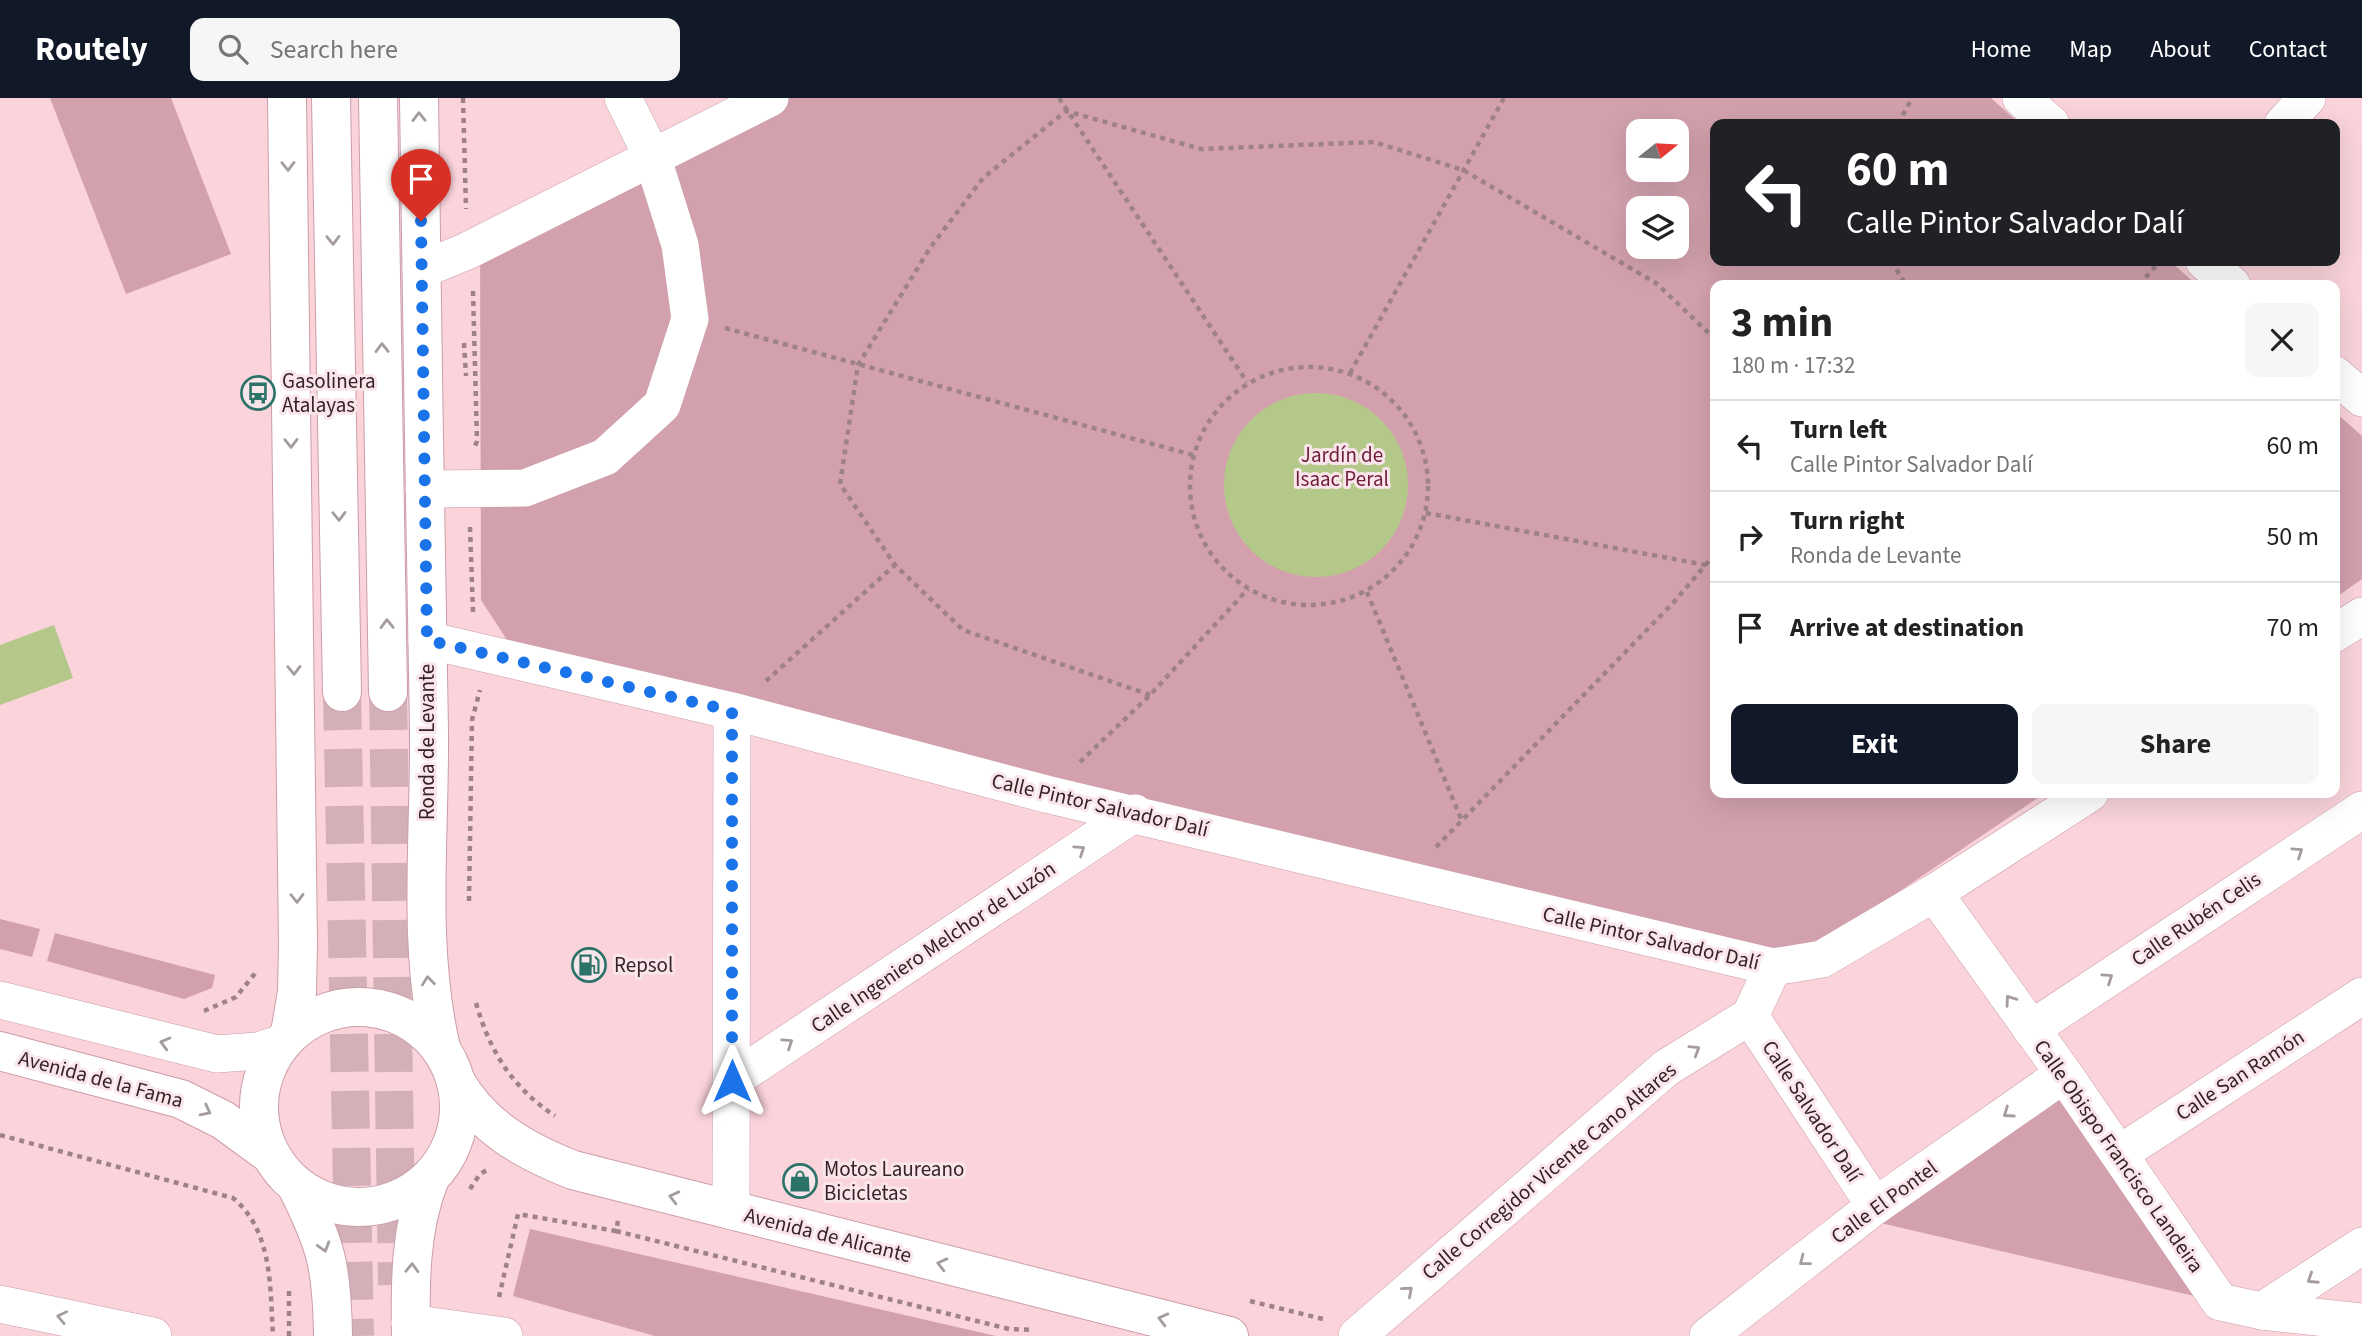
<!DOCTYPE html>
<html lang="en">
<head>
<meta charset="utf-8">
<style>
	:root { --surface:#fff; --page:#f6f6f6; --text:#222; --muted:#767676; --line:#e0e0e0; --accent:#111827 }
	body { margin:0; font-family:"Source Sans 3",sans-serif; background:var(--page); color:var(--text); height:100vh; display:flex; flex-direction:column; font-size:26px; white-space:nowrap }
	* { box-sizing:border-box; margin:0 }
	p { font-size:23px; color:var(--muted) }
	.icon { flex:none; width:38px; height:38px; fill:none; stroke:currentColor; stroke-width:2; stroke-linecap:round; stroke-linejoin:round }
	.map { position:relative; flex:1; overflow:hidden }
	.details { position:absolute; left:1710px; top:182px; width:630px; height:518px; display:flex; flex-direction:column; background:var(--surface); border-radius:14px; box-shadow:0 7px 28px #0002 }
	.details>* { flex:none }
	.guide { position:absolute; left:1710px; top:21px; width:630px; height:147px; border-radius:14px; box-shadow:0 7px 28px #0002; background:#202124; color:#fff; overflow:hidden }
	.needle { width:46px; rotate:72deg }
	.fabs { position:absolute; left:1626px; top:21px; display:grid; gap:14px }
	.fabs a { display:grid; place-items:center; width:63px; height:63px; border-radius:14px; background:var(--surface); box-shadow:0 7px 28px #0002; font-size:35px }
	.pin { position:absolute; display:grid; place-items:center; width:60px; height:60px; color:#fff; margin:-72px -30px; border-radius:50% 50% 50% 0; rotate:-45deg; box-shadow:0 0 7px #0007 }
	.pin .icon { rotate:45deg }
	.me { position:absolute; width:77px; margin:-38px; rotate:0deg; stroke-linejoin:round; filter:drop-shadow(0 0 5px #0008) }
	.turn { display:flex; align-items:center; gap:24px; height:147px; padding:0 21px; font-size:32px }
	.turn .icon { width:91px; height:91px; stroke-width:2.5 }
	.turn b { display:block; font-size:49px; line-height:60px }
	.round { display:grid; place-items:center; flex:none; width:74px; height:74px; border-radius:14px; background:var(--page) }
	.overview { display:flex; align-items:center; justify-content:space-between; height:119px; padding:0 21px }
	h1 { font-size:42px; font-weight:700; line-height:52px }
	.primary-button { display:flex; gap:14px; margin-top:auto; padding:14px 21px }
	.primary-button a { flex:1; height:80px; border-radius:14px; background:var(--accent); color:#fff; font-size:28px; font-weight:700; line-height:80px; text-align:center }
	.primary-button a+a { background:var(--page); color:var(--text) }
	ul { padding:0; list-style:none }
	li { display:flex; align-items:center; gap:21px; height:91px; padding:0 21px; border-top:2px solid var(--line) }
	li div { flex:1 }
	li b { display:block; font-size:26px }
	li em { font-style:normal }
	header { display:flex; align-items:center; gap:42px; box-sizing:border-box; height:98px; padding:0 35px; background:var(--accent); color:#fff }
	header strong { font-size:33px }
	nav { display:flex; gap:38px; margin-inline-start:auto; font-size:24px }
	.search { width:490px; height:63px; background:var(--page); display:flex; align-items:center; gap:18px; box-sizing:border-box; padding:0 24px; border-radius:14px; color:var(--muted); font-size:26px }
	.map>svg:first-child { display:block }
	.green { fill:#d2a1ad; fill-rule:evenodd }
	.water { fill:#b4c88a }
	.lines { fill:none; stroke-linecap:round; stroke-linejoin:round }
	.primary-tunnel { stroke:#d3b0b7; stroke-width:38; stroke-dasharray:38 19; stroke-linecap:butt }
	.street-casing { stroke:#cc9da8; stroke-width:38 }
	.secondary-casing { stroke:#cc9da8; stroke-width:40 }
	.primary-casing { stroke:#cc9da8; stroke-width:40 }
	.path { stroke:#9f8288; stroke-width:4.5; stroke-dasharray:5 5; stroke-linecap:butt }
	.street { stroke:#fff; stroke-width:37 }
	.secondary { stroke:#fff; stroke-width:38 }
	.primary { stroke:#fff; stroke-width:38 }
	.oneway { stroke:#a49c9e }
	.route { stroke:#1a73e8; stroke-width:12; stroke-dasharray:0 21.6 }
	.labels { text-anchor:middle; stroke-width:6; stroke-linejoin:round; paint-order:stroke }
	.poi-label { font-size:21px; fill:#352328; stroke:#fae6ea; text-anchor:start }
	.park-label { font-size:21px; fill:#6f1d3a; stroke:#fae6ea }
	.street-label { font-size:21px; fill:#352328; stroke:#fae6ea }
</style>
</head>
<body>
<header>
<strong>Routely</strong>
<div class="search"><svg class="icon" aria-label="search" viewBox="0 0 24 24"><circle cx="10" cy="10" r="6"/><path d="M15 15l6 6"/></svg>Search here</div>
<nav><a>Home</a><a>Map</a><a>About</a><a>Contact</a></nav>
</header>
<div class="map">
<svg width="2362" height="1238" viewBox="0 0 2362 1238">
	<rect width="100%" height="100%" fill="#fad3db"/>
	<g class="green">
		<polygon points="50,0 171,0 231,156 126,196"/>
		<path d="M751 0H1991L2020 26H1715V163H2170L2197 187H1715V695H2045L1848 828 1797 852 1746 848 509 545 481 502 480 134ZM1638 33H1676V72H1638ZM1638 110H1676V149H1638Z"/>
		<polygon points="2334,313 2362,338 2362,481 2335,500"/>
		<polygon points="0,821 40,831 32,859 0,851"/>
		<polygon points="55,835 215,877 212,890 184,901 47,863"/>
		<polygon points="2064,976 2220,1204 1859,1120"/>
		<polygon points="530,1131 996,1238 655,1238 513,1198"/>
	</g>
	<g class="water">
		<circle cx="1316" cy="387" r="92"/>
		<polygon points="54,527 73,580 0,607 0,547"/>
	</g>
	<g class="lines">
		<g class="primary-tunnel">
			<polyline points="342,594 355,1238"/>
			<polyline points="388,594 397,1187"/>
		</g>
		<g class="street-casing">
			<g id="street">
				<polyline points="2021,0 2051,26"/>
				<polyline points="2283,26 2307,0"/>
				<polyline points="2204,163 2232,187"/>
				<polyline points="421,172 467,153 770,0"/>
				<polyline points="2334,276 2362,300"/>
				<polyline points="424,391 525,390 605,359 662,307 690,221 680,147 652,58 623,0"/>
				<polyline points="2334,536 2362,518"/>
				<polyline points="427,542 732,613 1046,696 1773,869 1822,861 1934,795 2090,695"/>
				<polyline points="1934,795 2064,976 2220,1204 2262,1213 2362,1224"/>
				<polyline points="0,902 217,956 258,953 280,946"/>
				<polyline points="1750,918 1875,1108"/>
				<polyline points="2031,931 2362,712"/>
				<polyline points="731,983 1135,715"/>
				<polyline points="2119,1056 2362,898"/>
				<polyline points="731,1113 732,613"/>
				<polyline points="0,1206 153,1238"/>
				<polyline points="2262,1213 2362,1148"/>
				<polyline points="410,1225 504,1238"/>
				<polyline points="1357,1238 1666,970 1750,918 1773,869"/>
				<polyline points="1708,1238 1875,1108 2064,976"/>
			</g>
		</g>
		<g class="secondary-casing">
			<polyline id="secondary" points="0,953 181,1001 223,1022 271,1057"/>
		</g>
		<g class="primary-casing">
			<g id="primary">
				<polyline points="287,0 298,846 297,894 290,935"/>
				<polyline points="331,0 342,594"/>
				<polyline points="378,0 388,594"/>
				<path d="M419 0C422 211 425 423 429 634 430 740 417 846 441 950"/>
				<circle cx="359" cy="1009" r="100"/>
				<path d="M456 984C483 1030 525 1053 573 1072L1229 1238"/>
				<path d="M296 1087C327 1148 332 1170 333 1238"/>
				<path d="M411 1238C410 1184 410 1130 430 1080"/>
			</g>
		</g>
		<g class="path">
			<polyline points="463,0 466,111"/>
			<polyline points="1059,0 1247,284"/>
			<polyline points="1898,26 1912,0"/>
			<polyline points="1891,163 1906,187"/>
			<polyline points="2139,187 2160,163"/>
			<polyline points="473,193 477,343 474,351"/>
			<polyline points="725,230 1193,357"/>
			<polyline points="464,245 466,278"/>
			<circle cx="1309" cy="388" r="119"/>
			<polyline points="1350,275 1504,0"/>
			<polyline points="1426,415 1706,467"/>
			<polyline points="470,429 473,514"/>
			<polyline points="1367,494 1462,723"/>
			<polyline points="766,583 895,467"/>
			<polyline points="1150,597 963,532 895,467 840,386 858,267 930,150 983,80 1066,13 1201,51 1374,44 1463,72 1656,185 1715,241"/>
			<polyline points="1080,664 1150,597 1248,491"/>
			<polyline points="1436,749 1673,505 1715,456"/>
			<polyline points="469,803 472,622 480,592"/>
			<path d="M476 905C490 954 512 989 555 1018"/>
			<polyline points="204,913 236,899 257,873"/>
			<path d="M0 1037 233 1100C273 1133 270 1190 273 1238"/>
			<polyline points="470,1091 480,1076 487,1072"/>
			<polyline points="616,1133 1009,1231 1034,1232"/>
			<polyline points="289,1193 289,1238"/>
			<polyline points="499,1199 518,1116 616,1133 618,1123"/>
			<polyline points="1250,1203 1323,1221"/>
		</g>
		<use href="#street" class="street"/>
		<use href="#secondary" class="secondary"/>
		<use href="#primary" class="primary"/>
	</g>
	<defs><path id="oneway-chevron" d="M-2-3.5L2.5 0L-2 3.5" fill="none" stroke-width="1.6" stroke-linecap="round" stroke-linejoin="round" transform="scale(1.75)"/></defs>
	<g class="oneway">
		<use href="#oneway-chevron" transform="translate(419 19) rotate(-91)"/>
		<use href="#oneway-chevron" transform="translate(288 68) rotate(89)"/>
		<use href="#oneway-chevron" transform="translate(333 142) rotate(89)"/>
		<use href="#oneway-chevron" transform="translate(382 250) rotate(-91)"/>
		<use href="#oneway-chevron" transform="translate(291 345) rotate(89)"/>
		<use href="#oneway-chevron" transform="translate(339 418) rotate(89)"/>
		<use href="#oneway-chevron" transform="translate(387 526) rotate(-91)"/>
		<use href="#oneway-chevron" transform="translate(294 572) rotate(89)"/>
		<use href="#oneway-chevron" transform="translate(1080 752) rotate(-34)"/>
		<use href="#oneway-chevron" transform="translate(2298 754) rotate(-34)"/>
		<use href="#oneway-chevron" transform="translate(297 800) rotate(89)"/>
		<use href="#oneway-chevron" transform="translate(2108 880) rotate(-34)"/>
		<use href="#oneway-chevron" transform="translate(428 883) rotate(-96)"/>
		<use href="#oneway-chevron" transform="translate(2010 902) rotate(-125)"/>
		<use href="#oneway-chevron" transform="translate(165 945) rotate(-165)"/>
		<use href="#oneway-chevron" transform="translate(788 945) rotate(-34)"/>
		<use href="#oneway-chevron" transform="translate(1695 952) rotate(-32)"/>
		<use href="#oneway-chevron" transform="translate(206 1013) rotate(27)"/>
		<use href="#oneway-chevron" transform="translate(2008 1015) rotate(145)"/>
		<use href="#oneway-chevron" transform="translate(674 1099) rotate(-166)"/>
		<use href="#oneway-chevron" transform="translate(324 1149) rotate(73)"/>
		<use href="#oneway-chevron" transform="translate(1804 1163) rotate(142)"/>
		<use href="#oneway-chevron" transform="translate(942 1166) rotate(-166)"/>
		<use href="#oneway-chevron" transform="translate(412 1170) rotate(-88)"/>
		<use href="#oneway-chevron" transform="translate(2312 1181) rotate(147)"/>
		<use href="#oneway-chevron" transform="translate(1408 1193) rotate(-41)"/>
		<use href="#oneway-chevron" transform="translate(62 1219) rotate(-168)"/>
		<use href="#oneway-chevron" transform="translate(1163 1221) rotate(-166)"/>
	</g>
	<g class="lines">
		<polyline class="route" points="421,123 427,542 732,613 732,983"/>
	</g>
	<defs>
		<g id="bus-ring" transform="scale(1.75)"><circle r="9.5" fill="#fae6ea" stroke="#2b7268" stroke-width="1.5"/><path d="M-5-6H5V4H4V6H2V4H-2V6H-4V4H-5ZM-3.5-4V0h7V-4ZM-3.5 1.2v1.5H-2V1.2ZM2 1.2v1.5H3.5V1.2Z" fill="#2b7268"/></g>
		<g id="fuel-ring" transform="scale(1.75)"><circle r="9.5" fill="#fae6ea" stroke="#2b7268" stroke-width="1.5"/><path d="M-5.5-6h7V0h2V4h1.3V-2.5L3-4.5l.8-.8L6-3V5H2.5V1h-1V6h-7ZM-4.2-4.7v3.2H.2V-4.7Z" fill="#2b7268"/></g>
		<g id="shop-ring" transform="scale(1.75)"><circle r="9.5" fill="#fae6ea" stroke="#2b7268" stroke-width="1.5"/><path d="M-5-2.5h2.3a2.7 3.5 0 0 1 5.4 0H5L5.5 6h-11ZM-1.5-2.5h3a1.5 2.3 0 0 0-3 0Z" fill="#2b7268"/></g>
	</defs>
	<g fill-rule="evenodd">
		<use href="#bus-ring" x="258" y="295"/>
		<use href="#fuel-ring" x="589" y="867"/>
		<use href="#shop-ring" x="800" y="1083"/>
	</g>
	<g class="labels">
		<g class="poi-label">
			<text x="282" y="290">Gasolinera<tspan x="282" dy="24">Atalayas</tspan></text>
			<text x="614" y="874">Repsol</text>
			<text x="824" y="1078">Motos Laureano<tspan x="824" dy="24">Bicicletas</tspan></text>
		</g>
		<g class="park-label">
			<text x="1342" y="364">Jardín de<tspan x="1342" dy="24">Isaac Peral</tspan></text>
		</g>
		<g class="street-label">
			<text transform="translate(427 644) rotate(-90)" y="7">Ronda de Levante</text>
			<text transform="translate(1100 707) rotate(13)" y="7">Calle Pintor Salvador Dalí</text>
			<text transform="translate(2196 821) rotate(-34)" y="7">Calle Rubén Celis</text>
			<text transform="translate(1651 840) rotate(13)" y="7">Calle Pintor Salvador Dalí</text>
			<text transform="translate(933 849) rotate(-34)" y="7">Calle Ingeniero Melchor de Luzón</text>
			<text transform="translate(2240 977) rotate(-33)" y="7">Calle San Ramón</text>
			<text transform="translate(101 981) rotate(15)" y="7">Avenida de la Fama</text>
			<text transform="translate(1812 1013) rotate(57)" y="7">Calle Salvador Dalí</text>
			<text transform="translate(2119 1058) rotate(55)" y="7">Calle Obispo Francisco Landeira</text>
			<text transform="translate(1549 1073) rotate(-40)" y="7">Calle Corregidor Vicente Cano Altares</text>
			<text transform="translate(1884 1104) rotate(-36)" y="7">Calle El Pontel</text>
			<text transform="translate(828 1137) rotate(14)" y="7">Avenida de Alicante</text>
		</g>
	</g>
</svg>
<div class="fabs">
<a><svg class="needle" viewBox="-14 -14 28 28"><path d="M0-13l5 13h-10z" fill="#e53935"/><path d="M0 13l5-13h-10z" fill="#767676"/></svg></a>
<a><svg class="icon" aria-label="layers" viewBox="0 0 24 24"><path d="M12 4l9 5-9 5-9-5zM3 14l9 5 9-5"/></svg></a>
</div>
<div class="pin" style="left:421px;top:123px;background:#d93025"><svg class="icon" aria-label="arrive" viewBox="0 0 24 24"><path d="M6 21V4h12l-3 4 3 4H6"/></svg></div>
<svg class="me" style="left:732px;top:983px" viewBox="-20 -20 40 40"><path d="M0-17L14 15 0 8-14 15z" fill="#1a73e8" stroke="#fff" stroke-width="4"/></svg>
<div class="guide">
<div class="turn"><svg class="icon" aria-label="left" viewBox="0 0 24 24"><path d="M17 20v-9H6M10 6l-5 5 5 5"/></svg><div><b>60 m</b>Calle Pintor Salvador Dalí</div></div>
</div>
<section class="details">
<div class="overview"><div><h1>3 min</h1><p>180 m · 17:32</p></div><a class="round"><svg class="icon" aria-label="close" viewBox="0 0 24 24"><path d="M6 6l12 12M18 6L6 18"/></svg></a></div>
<ul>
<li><svg class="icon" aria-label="left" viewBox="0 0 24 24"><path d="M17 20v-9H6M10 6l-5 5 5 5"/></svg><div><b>Turn left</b><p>Calle Pintor Salvador Dalí</p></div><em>60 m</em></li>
<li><svg class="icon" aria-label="right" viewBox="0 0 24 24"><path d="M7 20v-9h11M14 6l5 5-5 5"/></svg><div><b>Turn right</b><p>Ronda de Levante</p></div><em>50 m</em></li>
<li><svg class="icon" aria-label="arrive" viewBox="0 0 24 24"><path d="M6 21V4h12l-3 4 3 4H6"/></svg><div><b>Arrive at destination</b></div><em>70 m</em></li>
</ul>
<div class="primary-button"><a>Exit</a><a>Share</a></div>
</section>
</div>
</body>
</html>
